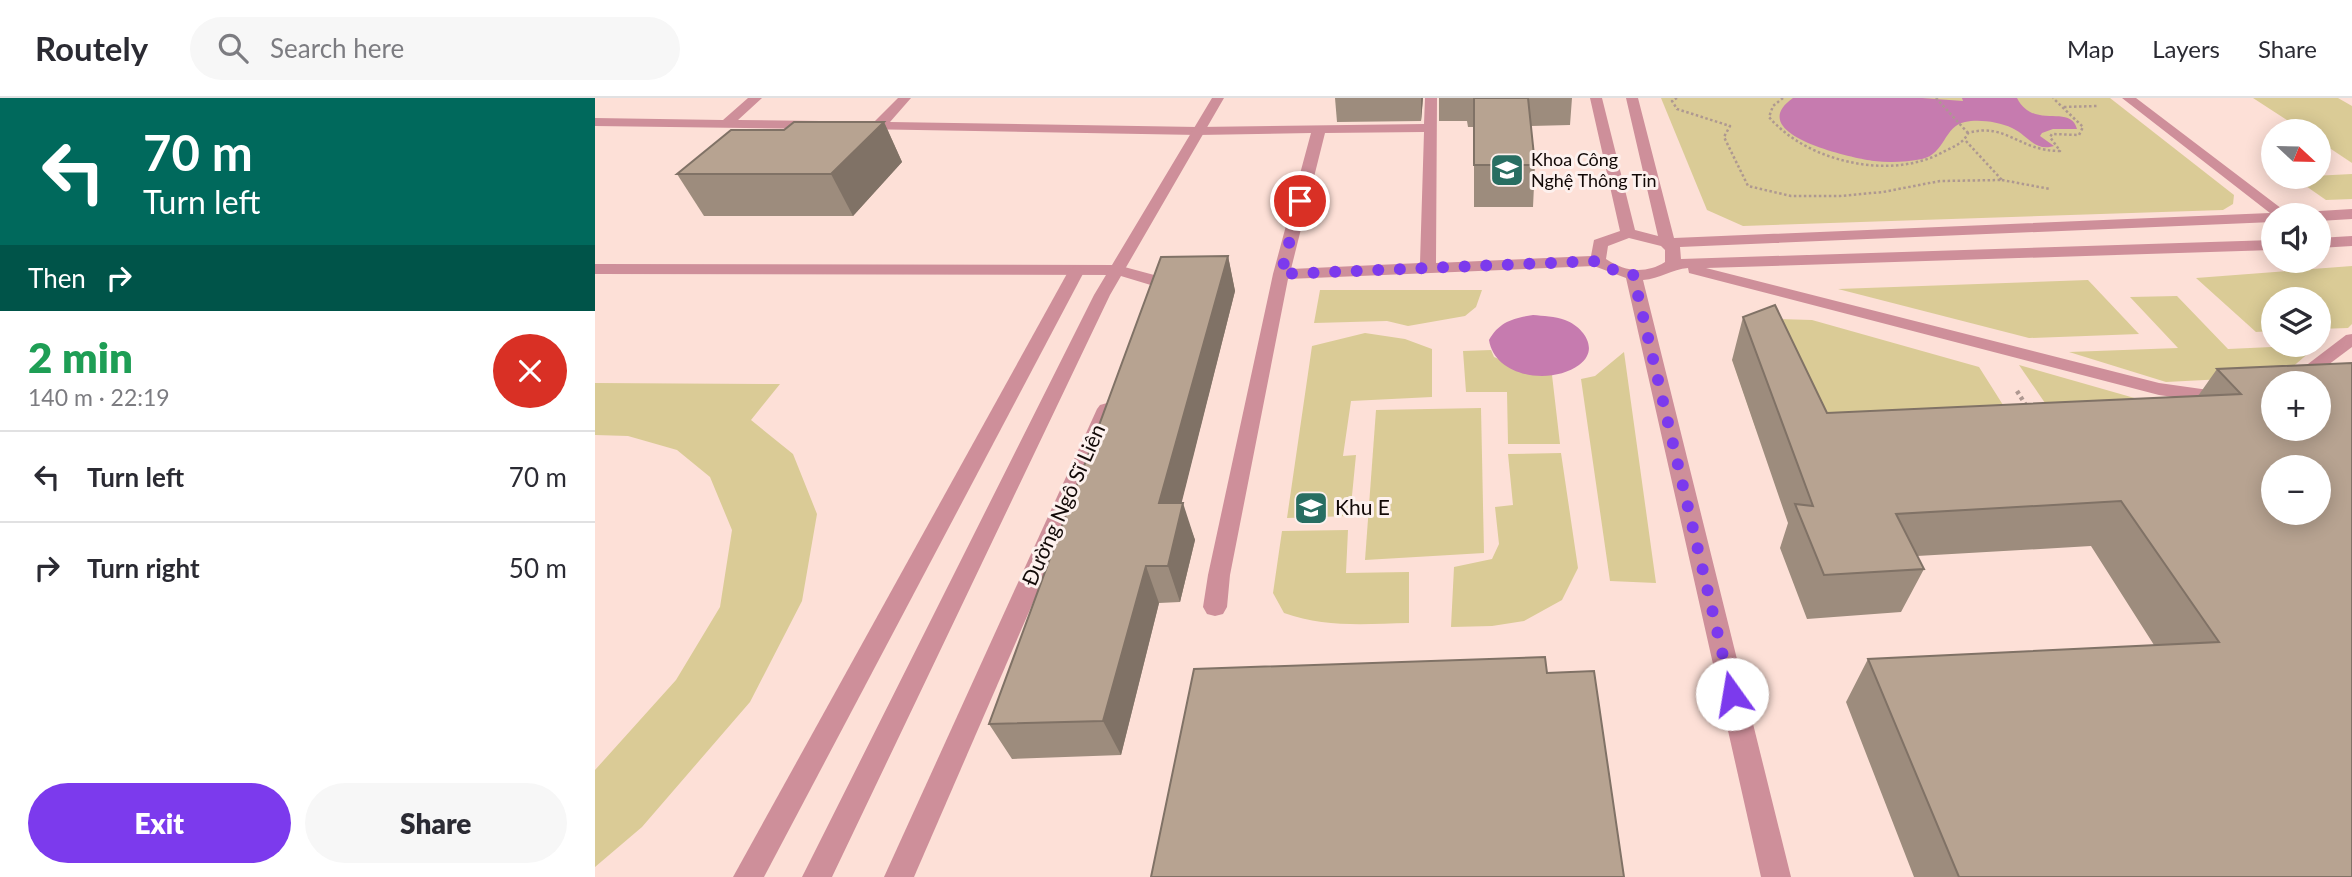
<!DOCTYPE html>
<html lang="en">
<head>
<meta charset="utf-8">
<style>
	:root { --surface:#fff; --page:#f7f7f7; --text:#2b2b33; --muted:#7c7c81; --line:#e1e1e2; --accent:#7c3aed }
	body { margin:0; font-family:Lato,sans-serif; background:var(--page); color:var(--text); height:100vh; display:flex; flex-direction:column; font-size:26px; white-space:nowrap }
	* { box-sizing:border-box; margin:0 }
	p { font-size:23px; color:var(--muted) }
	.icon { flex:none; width:38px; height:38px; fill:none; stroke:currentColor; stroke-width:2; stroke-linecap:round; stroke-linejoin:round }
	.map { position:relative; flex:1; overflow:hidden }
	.panel { display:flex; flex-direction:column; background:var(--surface); width:595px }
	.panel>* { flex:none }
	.hud { background:#00695c; color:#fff; overflow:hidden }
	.needle { width:46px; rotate:112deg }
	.controls { position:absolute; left:1666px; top:21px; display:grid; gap:14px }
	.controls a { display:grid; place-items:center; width:70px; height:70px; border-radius:50%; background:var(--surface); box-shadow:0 4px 18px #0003; font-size:35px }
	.pin { position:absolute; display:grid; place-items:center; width:60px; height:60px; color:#fff; margin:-30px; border:4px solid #fff; border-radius:50%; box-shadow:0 2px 7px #0007 }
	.me { position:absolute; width:77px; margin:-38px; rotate:347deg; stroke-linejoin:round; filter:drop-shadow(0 0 5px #0008) }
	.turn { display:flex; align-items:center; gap:24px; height:147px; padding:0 28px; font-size:32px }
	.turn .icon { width:91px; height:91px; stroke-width:2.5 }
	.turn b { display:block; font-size:49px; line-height:60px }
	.then { display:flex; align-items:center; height:66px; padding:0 28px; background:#0003; gap:14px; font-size:26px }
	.round { display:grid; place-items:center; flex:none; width:74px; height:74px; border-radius:37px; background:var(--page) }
	.headline { display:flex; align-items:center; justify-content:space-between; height:119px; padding:0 28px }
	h1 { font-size:42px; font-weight:800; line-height:52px; color:#1e9e55 }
	.action { display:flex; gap:14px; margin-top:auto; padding:14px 28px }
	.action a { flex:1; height:80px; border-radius:42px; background:var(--accent); color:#fff; font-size:28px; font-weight:800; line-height:80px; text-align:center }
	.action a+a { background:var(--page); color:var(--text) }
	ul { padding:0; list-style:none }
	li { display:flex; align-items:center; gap:21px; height:91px; padding:0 28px; border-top:2px solid var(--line) }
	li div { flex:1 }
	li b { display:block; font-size:26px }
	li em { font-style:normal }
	header { display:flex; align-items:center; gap:42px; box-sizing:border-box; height:98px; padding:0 35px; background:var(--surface); border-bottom:2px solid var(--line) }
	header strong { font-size:33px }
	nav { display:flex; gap:38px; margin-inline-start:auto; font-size:24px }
	.search { width:490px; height:63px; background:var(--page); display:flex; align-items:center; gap:18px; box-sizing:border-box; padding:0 24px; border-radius:38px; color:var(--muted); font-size:26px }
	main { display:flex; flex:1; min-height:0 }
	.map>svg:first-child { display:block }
	.green { fill:#dacb96 }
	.water { fill:#c67baf }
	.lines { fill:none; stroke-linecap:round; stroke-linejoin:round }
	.path-far1 { stroke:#ae9891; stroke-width:2.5; stroke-dasharray:2.5 2.5; stroke-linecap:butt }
	.path { stroke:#ae9891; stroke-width:4.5; stroke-dasharray:3.5 3.5; stroke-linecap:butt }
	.service { fill:#ce8f9a; fill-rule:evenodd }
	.minor { fill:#ce8f9a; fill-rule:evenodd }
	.tertiary { fill:#ce8f9a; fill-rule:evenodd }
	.wall { fill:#9d8c7d }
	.shaded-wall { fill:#807266 }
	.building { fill:#b7a391; stroke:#807266; stroke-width:2; fill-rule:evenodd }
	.route { stroke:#7c3aed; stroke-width:12; stroke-dasharray:0 21.6 }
	.labels { text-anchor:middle; stroke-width:6; stroke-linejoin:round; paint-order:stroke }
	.far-poi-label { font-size:18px; fill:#120907; stroke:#fdf1ee; text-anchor:start }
	.street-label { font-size:21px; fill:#120907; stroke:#fdf1ee }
	.poi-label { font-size:21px; fill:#120907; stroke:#fdf1ee; text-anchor:start }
</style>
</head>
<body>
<header>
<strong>Routely</strong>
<div class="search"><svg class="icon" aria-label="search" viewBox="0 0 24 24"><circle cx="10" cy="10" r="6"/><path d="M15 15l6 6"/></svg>Search here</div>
<nav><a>Map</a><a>Layers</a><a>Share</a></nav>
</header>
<main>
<section class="panel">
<div class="hud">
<div class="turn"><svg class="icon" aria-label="left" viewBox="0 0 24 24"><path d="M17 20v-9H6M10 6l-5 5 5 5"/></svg><div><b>70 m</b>Turn left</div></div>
<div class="then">Then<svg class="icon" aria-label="right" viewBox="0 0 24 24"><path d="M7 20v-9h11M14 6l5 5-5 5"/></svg></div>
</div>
<div class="headline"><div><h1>2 min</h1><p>140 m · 22:19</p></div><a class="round" style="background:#d93025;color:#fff"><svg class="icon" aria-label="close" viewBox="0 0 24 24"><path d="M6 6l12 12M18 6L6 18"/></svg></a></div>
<ul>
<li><svg class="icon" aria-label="left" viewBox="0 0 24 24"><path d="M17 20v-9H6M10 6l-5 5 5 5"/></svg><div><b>Turn left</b></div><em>70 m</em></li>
<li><svg class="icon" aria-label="right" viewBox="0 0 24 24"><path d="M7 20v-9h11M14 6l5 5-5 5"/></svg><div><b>Turn right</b></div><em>50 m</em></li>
</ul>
<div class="action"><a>Exit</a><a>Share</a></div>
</section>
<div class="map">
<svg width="1757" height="779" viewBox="0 0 1757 779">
	<rect width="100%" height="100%" fill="#fde0d7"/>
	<g class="green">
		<polygon points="1066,0 1515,0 1639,97 1638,106 1628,112 1148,128 1112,112"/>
		<polygon points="1658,0 1743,0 1757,8 1757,65 1724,43 1724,33 1709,33"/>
		<polygon points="1757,76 1757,101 1731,102 1698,79"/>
		<polygon points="1757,168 1757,226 1753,230 1724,231 1724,201 1678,201 1678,233 1661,234 1601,180"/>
		<polygon points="1493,182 1544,236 1434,240 1243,191"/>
		<polygon points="725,192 887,192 881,209 870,218 813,228 792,223 719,225"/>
		<polygon points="1582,198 1633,251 1723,247 1687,278 1571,284 1474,254 1583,250 1535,199"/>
		<polygon points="1180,221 1217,222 1384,269 1434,348 1161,331 1137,261 1194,260"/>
		<polygon points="770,235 810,241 837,251 837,299 756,303 748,358 761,357 755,418 692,420 717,248"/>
		<polygon points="896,252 899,259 943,277 957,277 965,346 913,346 912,294 871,294 868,253"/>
		<polygon points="1029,254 1061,485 1015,483 986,281 1000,278"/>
		<polygon points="1424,267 1592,315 1478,346"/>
		<polygon points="0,285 185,286 156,322 198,356 222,416 207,503 155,604 47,729 0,769 0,672 81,582 125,509 137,432 115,379 82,352 33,338 0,337"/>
		<polygon points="886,310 889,455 770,462 781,312"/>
		<polygon points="966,355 983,470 967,502 929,523 897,528 856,529 859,469 897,461 904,446 900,409 918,407 913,356"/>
		<path d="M753 432 751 475 814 474V525C771 526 730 530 689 515L678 495 687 433Z"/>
	</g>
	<g class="water">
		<path d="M1198 0H1327L1368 3 1367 0H1422C1439 33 1475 5 1482 31H1458L1447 35 1445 38 1459 48C1439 54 1433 37 1417 30 1404 24 1384 21 1370 24 1349 28 1350 56 1327 61 1312 64 1295 65 1279 63 1256 60 1147 36 1198 0Z"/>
		<path d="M938 217C948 218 960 218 970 222 989 229 1005 252 984 267 957 287 900 280 894 242 904 224 918 220 938 217Z"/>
	</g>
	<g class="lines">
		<g class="path-far1">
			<polyline points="1082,0 1077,3 1082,11 1135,28 1129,39 1153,88 1196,98 1245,98 1288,94 1345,83 1407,82 1370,42"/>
			<path d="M1188 0 1178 8 1174 19C1212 64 1296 83 1348 54 1358 49 1369 45 1373 35 1412 24 1423 53 1465 53L1455 39 1457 36 1484 37 1488 29 1458 0"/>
			<polyline points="1341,0 1373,35"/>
			<polyline points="1469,9 1502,8"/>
			<polyline points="1407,82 1455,91"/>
		</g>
		<polyline class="path" points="1422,293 1432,309"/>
		<g class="service">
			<polygon points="153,0 167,0 143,22 225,23 232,27 225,31 0,28 0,20 128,22"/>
			<path d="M303 0H316L295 24 603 29 829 26 830 0H842L841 165 996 158 999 142 1025 133 995 0H1007L1040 132 1063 138 1031 0H1043L1079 140 1675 115 1527 0H1541L1695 117H1678V124L1085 149 1086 161 1678 142V152L1111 170 1564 285 1635 295 1678 291V303L1635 307 1564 297 1094 175 1093 170C1077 171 1065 181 1048 182L1196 779H1166L1031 180 999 168 693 181 635 477 632 509 628 516 620 518 612 516 608 509 613 477 678 176 716 35 603 37 265 31 258 27 265 23H280ZM829 34 825 165 696 171 730 35ZM1034 140 1066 148 1070 152V164C1051 176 1030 174 1011 161L1013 148Z"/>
			<polygon points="1757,111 1757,121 1724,123 1724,117 1717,117 1724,113"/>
			<polygon points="1757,138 1757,148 1724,150 1724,140"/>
			<polygon points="0,166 522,167 530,172 522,177 0,176"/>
			<polygon points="1757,236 1757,249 1709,285 1688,285 1751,237"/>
		</g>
		<g class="minor">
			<polygon points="482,167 490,172 169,779 138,779 474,172"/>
			<polygon points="522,167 574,181 576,185 567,206 561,207 553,202 559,188 516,175 514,172"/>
			<polygon points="512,305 519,307 522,311 319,779 289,779 502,311 505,307"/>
		</g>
		<polygon class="tertiary" points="617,0 629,0 515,197 237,779 207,779 499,197"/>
	</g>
	<g class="wall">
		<polygon points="740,0 828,0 826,23 742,24"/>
		<polygon points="844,0 977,0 975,27 936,28 940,67 938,109 879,109 879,29 873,29 872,23 844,23"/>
		<polygon points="289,24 307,64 258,118 109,118 82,76 189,32"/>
		<polygon points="633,158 640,193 586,405 600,442 585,504 564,505 526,657 417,661 394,626"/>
		<polygon points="1148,219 1232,315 1603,298 1622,271 1757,265 1757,779 1319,779 1251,604 1273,561 1559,547 1496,448 1322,458 1329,471 1306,514 1212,521 1185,450 1193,425 1137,262"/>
	</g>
	<g class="shaded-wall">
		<polygon points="826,0 828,0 826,23"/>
		<polygon points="289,24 307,64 258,118 236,76"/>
		<polygon points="633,158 640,193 577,443 564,405"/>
		<polygon points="588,405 600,442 585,504 573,468"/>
		<polygon points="551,468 564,505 526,657 508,623"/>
	</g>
	<g class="building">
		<polygon points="879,0 933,0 940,67 879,67"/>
		<polygon points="199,24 289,24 236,76 82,76 136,32 189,32"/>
		<polygon points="633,158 564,405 588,405 573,468 551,468 508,623 394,626 566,159"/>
		<path d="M1180 207 1232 315 1646 296 1622 271 1757 265V779H1364L1273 561 1624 544 1526 403 1301 416 1329 471 1229 477 1200 406 1218 408 1148 219ZM1678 285H1724V331H1678ZM1678 369H1724V415H1678Z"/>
		<polygon points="950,559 952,575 999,573 1029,779 556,779 599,571"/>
	</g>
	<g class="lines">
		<polyline class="route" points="705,103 686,176 1003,163 1011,170 1038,176 1137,596"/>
	</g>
	<defs>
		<g id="school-square" transform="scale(1.75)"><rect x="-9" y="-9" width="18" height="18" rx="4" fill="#286e62" stroke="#fdf1ee"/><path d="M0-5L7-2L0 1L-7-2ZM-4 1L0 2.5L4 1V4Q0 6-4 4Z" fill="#fff"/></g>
	</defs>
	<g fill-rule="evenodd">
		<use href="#school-square" x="912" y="72"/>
		<use href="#school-square" x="716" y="410"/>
	</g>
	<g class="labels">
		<g class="far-poi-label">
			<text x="936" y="68">Khoa Công<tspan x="936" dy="21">Nghệ Thông Tin</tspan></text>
		</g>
		<g class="street-label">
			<text transform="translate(469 407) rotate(-66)" y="7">Đường Ngô Sĩ Liên</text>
		</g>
		<g class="poi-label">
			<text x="740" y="417">Khu E</text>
		</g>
	</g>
</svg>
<div class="controls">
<a><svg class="needle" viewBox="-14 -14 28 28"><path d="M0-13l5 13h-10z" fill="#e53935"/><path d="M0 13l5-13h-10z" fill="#7c7c81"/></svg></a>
<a><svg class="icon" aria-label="sound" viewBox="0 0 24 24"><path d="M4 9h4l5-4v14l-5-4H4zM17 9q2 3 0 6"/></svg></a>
<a><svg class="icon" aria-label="layers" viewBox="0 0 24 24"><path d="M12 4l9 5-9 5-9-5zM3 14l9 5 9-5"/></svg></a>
<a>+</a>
<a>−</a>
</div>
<div class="pin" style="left:705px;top:103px;background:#d93025"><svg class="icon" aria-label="arrive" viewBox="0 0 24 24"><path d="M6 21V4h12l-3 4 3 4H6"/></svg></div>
<svg class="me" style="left:1137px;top:596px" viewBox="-20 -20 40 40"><circle r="19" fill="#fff"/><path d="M0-13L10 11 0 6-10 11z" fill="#7c3aed"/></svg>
</div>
</main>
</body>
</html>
